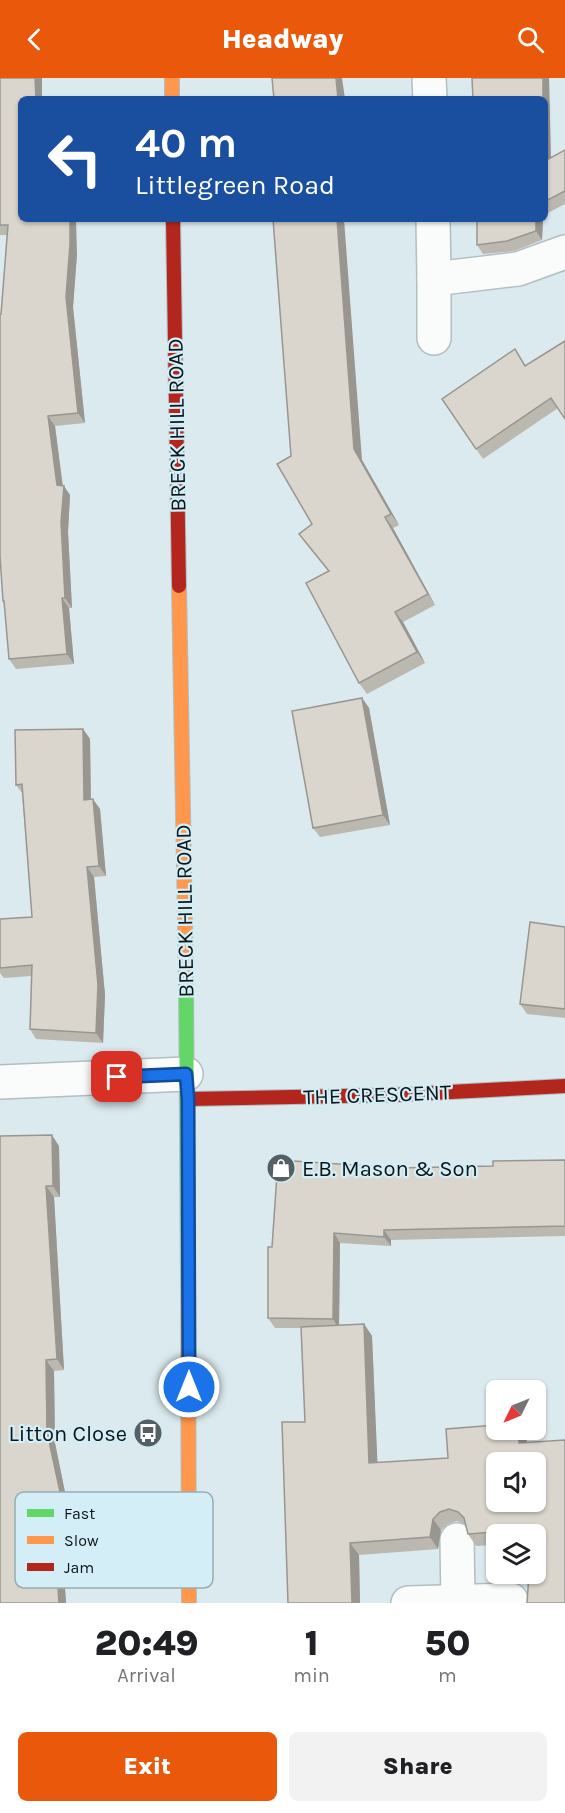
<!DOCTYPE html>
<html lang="en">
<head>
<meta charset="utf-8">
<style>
	:root { --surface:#fff; --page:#f2f2f2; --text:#202124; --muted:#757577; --accent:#ea580c }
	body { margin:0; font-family:Karla,sans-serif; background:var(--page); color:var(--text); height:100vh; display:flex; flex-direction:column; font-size:22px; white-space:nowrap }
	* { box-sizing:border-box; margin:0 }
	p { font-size:20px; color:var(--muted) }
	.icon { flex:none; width:33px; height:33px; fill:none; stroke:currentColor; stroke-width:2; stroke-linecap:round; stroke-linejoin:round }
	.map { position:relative; height:1525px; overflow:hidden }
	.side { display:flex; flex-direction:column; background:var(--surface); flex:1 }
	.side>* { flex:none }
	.top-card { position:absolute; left:18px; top:18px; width:530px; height:126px; border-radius:9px; box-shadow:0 2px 4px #0004; background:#1a4fa0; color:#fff; overflow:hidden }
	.needle { width:39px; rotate:227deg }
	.fabs { position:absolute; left:486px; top:1302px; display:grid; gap:12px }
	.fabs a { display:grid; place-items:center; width:60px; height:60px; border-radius:9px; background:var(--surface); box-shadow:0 2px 4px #0004; font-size:30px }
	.pin { position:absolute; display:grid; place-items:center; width:51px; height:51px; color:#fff; margin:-26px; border-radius:12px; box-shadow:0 3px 9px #0006 }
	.me { position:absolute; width:66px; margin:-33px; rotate:0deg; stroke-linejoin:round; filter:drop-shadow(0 0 4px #0008) }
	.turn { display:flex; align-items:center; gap:21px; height:126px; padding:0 18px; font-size:27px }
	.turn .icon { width:78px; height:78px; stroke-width:2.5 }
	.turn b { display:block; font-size:42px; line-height:51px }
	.eta { display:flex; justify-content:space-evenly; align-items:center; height:102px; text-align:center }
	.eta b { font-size:36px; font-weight:800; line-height:42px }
	.primary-button { display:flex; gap:12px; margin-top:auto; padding:12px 18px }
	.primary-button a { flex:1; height:69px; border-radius:9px; background:var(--accent); color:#fff; font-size:24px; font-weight:800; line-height:69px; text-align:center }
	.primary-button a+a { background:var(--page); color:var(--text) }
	header { display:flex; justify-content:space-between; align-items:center; height:78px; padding:0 18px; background:var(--accent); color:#fff; font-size:27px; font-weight:800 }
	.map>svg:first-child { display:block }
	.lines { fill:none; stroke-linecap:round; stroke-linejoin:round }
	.street-casing { stroke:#b2bec1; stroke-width:36 }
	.fast-casing { stroke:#b2bec1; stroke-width:16 }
	.slow-casing { stroke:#b2bec1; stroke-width:16 }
	.jam-casing { stroke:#b2bec1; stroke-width:16 }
	.street { stroke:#fafcfc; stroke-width:33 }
	.fast { stroke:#63d668; stroke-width:14 }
	.slow { stroke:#ff974d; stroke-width:14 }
	.jam { stroke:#b3261e; stroke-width:14 }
	.wall { fill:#bbb8b0 }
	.shaded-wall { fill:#999690 }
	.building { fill:#dad6cd; stroke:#999690; stroke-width:1.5; fill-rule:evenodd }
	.route-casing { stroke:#114b97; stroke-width:15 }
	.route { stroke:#1a73e8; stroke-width:10 }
	.labels { text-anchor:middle; stroke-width:4.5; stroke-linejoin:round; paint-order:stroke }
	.street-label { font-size:22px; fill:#0c1518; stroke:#d3eef6 }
	.poi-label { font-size:22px; fill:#0c1518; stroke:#d3eef6; text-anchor:start }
	.key { fill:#d3eef6; stroke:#97adb3; stroke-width:1.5 }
	.key-label { font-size:16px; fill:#0c1518 }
</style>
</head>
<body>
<header><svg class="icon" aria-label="back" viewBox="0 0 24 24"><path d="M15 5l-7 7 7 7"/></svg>Headway<svg class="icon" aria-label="search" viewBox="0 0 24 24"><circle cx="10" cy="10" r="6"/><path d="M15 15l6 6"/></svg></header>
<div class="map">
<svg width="565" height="1525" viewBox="0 0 565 1525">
	<rect width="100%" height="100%" fill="#dbeaee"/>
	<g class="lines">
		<g class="street-casing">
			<g id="street">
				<polyline points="429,0 430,21"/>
				<polyline points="433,141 434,201 518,191 565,174"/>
				<polyline points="434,201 434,260"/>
				<polyline points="0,1004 186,996"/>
				<polyline points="457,1462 458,1523"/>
				<polyline points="408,1525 511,1522"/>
			</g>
		</g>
		<g class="fast-casing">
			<polyline id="fast" points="186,901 188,1207"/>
		</g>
		<g class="slow-casing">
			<g id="slow">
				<polyline points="172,0 172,21"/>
				<polyline points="179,508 186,901"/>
				<polyline points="188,1207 189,1525"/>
			</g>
		</g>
		<g class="jam-casing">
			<g id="jam">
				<polyline points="173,141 179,508"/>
				<polyline points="188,1021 393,1017 565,1008"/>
			</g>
		</g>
		<use href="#street" class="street"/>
		<use href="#fast" class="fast"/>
		<use href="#slow" class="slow"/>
		<use href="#jam" class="jam"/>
	</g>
	<g class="wall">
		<polygon points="0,0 42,0 42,21 21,141 77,176 73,229 85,345 55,348 63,408 70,417 68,454 72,530 69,530 74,586 16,591 9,581 5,526 3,523 1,236 8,157 0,157"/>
		<polygon points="549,0 551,79 565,72 565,126 544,137 544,21"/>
		<polygon points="543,141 542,162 514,173 483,176 477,167"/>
		<polygon points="565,263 558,330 483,381 442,321 526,288"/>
		<polygon points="291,378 362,382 399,447 393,450 435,527 403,544 425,585 367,616 359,605 328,493 307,467 299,456 312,446"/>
		<polygon points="362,620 369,630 390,747 320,759 313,750"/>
		<polygon points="83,651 90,661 91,721 100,731 106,798 94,799 105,917 103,965 36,961 30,951 32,898 4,900 0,895 0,841 32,839 22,715 16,707"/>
		<polygon points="565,849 565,940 527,936 520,926"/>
		<polygon points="0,1058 59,1068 60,1119 54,1119 64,1292 54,1293 55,1365 69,1434 60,1436 66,1525 0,1525"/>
		<polygon points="565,1082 565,1158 391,1162 391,1168 340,1165 339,1247 364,1246 372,1258 377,1385 448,1380 526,1357 536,1456 496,1456 496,1467 476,1468 468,1456 465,1446 457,1443 448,1446 441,1452 438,1471 359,1477 360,1525 288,1525 305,1344 301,1250 275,1250 268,1240 272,1169 399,1090 493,1088"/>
	</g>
	<g class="shaded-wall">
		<polygon points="35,0 42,0 42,21 36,21"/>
		<polygon points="336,0 342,0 345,21 338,21"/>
		<polygon points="543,0 549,0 551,92 545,83 544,21 543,21"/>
		<polygon points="70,141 76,141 77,176 73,229 85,345 78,335 66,219"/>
		<polygon points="337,141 344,141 362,382 399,447 391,436 354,371"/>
		<polygon points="536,141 543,141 542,162 536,153"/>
		<polygon points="48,338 55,348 63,411 64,408 70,417 68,454 72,530 65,520 57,407"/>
		<polygon points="385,439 393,450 435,527 428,516"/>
		<polygon points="62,520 69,530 74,586 67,576"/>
		<polygon points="395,534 403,544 425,585 417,574"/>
		<polygon points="362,620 369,630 390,747 383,737"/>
		<polygon points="83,651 90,661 91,731 84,722"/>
		<polygon points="93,721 100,731 106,798 99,788"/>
		<polygon points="87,789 94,799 105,917 103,965 96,955"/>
		<polygon points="52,1057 59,1068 60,1119 53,1108"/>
		<polygon points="46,1108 54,1119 64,1292 57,1281"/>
		<polygon points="384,1152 391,1162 391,1168 384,1159"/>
		<polygon points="334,1155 340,1165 339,1251 333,1241"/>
		<polygon points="364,1246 372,1258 378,1397 369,1385"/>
		<polygon points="46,1282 54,1293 55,1365 69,1434 62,1423 47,1354"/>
		<polygon points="519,1352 523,1352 526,1357 528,1377 519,1365"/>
		<polygon points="52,1425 60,1436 66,1525 59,1525"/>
		<polygon points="433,1441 441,1452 438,1471 430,1459"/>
		<polygon points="350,1465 359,1477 360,1525 352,1525"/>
	</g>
	<g class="building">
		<polygon points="0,0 35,0 36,21 21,21 21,141 70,141 70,166 66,219 78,335 48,338 57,407 64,408 61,444 65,520 62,520 67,576 9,581 4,523 3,523 0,478 0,236 1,236 8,147 0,147"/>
		<polygon points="272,0 336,0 338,21 274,21"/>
		<polygon points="472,0 543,0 543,21 473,21"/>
		<polygon points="565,72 565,113 544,124 544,80 545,83"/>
		<polygon points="273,141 337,141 354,371 391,436 385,439 428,516 395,534 417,574 359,605 306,505 329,493 299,456 312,446 277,386 291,378"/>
		<polygon points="477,141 536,141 536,153 507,163 477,167"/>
		<polygon points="565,263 565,341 551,320 476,371 442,321 515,271 525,288"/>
		<polygon points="362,620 383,737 313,750 292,633"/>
		<polygon points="83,651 84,722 93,721 99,788 87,789 98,907 96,955 30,951 32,887 0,890 0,841 32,839 22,706 16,707 15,652"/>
		<polygon points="530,844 565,849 565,931 520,926"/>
		<polygon points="52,1057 53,1108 46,1108 57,1281 46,1282 47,1354 62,1423 52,1425 59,1525 0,1525 0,1058"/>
		<polygon points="278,1082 399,1090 493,1088 493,1083 565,1082 565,1148 384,1152 384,1159 334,1155 333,1241 268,1240 268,1169 272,1169"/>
		<path d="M364 1246 369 1385 448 1380 446 1351 496 1347V1352H519V1365L565 1362V1525H527L529 1496H536V1456H531V1451L468 1456 464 1440 458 1434 449 1431 440 1434 433 1441 430 1459 350 1465 352 1525H288L282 1344H305L301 1249ZM496 1384H536V1424H496Z"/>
	</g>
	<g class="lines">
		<g class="route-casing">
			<polyline id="route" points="117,999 186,996 188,1021 189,1309"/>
		</g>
		<use href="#route" class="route"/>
	</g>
	<defs>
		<g id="shop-disc" transform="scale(1.5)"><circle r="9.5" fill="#546063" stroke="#d3eef6"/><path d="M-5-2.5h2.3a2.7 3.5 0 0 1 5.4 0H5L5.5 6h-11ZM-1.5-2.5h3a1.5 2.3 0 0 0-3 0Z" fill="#fff"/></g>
		<g id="bus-disc" transform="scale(1.5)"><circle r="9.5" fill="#546063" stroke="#d3eef6"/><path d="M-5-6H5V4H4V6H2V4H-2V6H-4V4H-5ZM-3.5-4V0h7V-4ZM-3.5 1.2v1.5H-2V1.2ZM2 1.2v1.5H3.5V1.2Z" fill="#fff"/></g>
	</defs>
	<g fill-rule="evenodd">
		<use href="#shop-disc" x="281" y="1090"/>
		<use href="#bus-disc" x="148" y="1355"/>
	</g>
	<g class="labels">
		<g class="street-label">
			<text transform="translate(176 347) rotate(-91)" y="8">BRECK HILL ROAD</text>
			<text transform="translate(184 833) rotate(-91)" y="8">BRECK HILL ROAD</text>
			<text transform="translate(377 1016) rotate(-2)" y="8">THE CRESCENT</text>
		</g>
		<g class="poi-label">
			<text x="302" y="1098">E.B. Mason &amp; Son</text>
			<text x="127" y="1363" text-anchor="end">Litton Close</text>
		</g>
	</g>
	<rect x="15" y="1414" width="198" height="96" rx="9" class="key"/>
	<rect x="27" y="1431" width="27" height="8" fill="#63d668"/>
	<rect x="27" y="1458" width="27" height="8" fill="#ff974d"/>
	<rect x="27" y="1485" width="27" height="8" fill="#b3261e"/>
	<g class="key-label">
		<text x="64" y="1441">Fast</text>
		<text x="64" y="1468">Slow</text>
		<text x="64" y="1495">Jam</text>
	</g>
</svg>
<div class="fabs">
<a><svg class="needle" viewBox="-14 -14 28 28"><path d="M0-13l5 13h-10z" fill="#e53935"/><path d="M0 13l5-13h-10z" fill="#757577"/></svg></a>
<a><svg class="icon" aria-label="sound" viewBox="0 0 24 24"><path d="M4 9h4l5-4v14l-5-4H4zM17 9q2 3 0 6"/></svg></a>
<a><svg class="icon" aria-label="layers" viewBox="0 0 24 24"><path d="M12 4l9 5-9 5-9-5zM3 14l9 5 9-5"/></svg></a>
</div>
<div class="pin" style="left:117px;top:999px;background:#d93025"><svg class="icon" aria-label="arrive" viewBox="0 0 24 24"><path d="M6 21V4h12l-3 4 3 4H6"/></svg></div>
<svg class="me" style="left:189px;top:1309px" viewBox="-20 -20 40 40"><circle r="17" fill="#1a73e8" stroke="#fff" stroke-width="3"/><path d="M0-11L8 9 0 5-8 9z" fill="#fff"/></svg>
<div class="top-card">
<div class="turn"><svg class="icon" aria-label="left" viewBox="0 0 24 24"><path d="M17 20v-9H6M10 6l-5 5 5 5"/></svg><div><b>40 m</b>Littlegreen Road</div></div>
</div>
</div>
<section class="side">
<div class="eta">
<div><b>20:49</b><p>Arrival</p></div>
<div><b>1</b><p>min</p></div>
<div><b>50</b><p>m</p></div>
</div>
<div class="primary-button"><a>Exit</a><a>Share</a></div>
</section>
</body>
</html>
